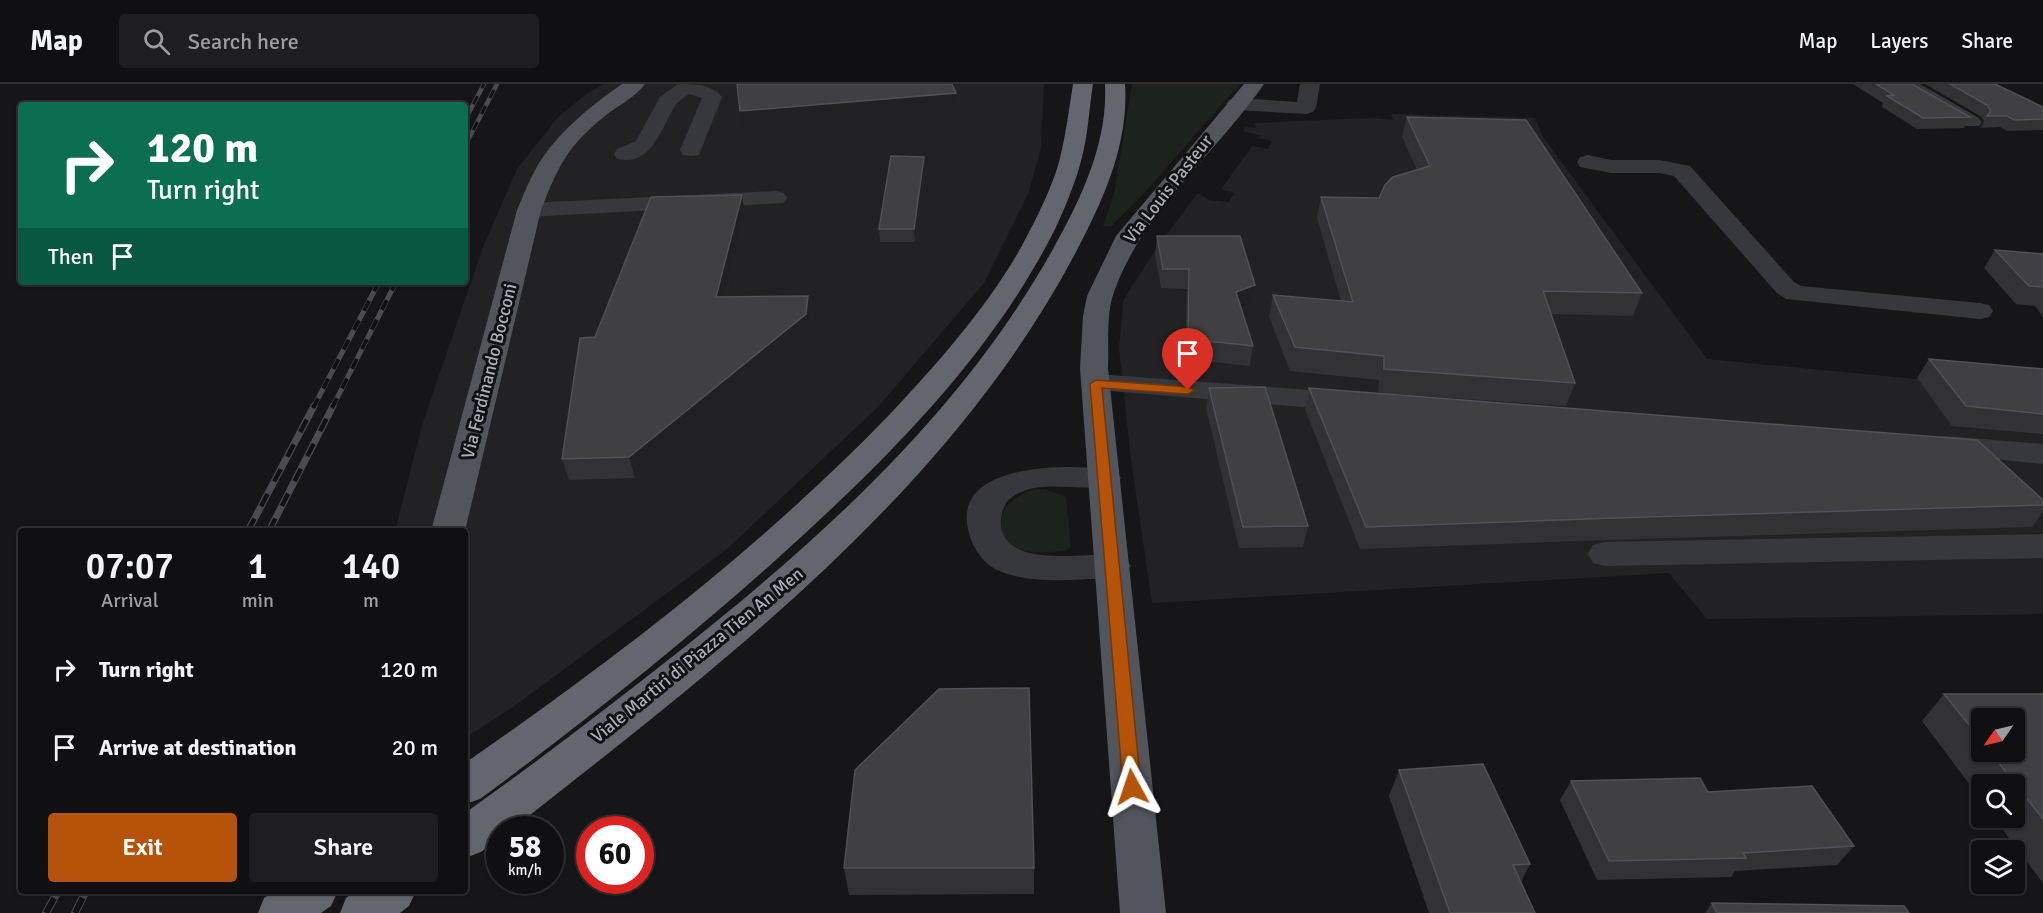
<!DOCTYPE html>
<html lang="en">
<head>
<meta charset="utf-8">
<style>
	:root { --surface:#101012; --page:#1e1e20; --text:#f1f3f6; --muted:#9c9d9f; --line:#303032; --accent:#b45309 }
	body { margin:0; font-family:Signika,sans-serif; background:var(--page); color:var(--text); height:100vh; display:flex; flex-direction:column; font-size:22px; white-space:nowrap }
	* { box-sizing:border-box; margin:0 }
	p { font-size:20px; color:var(--muted) }
	.icon { flex:none; width:33px; height:33px; fill:none; stroke:currentColor; stroke-width:2; stroke-linecap:round; stroke-linejoin:round }
	.map { position:relative; flex:1; overflow:hidden }
	.side { position:absolute; left:18px; top:444px; width:450px; height:366px; display:flex; flex-direction:column; background:var(--surface); border-radius:6px; box-shadow:0 2px 4px #0004,0 0 0 2px var(--line) }
	.side>* { flex:none }
	.banner { position:absolute; left:18px; top:18px; width:450px; height:183px; border-radius:6px; box-shadow:0 2px 4px #0004,0 0 0 2px var(--line); background:#0b6e4f; color:#fff; overflow:hidden }
	.needle { width:39px; rotate:236deg }
	.fabs { position:absolute; left:1971px; top:624px; display:grid; gap:12px }
	.fabs a { display:grid; place-items:center; width:54px; height:54px; border-radius:6px; background:var(--surface); box-shadow:0 2px 4px #0004,0 0 0 2px var(--line); font-size:30px }
	.speed { position:absolute; left:486px; top:732px; display:flex; gap:12px; font-size:30px; font-weight:700; text-align:center }
	.speed>* { display:grid; place-content:center; width:78px; height:78px; border-radius:50%; background:var(--surface); box-shadow:0 2px 4px #0004,0 0 0 2px var(--line); line-height:1 }
	.speed small { font-size:15px; font-weight:400 }
	.speed .limit { border:9px solid #d22; background:#fff; color:#111 }
	.pin { position:absolute; display:grid; place-items:center; width:51px; height:51px; color:#fff; margin:-62px -26px; border-radius:50% 50% 50% 0; rotate:-45deg; box-shadow:0 0 6px #0007 }
	.pin .icon { rotate:45deg }
	.me { position:absolute; width:66px; margin:-33px; rotate:355deg; stroke-linejoin:round; filter:drop-shadow(0 0 4px #0008) }
	.turn { display:flex; align-items:center; gap:21px; height:126px; padding:0 30px; font-size:27px }
	.turn .icon { width:78px; height:78px; stroke-width:2.5 }
	.turn b { display:block; font-size:42px; line-height:51px }
	.then { display:flex; align-items:center; height:57px; padding:0 30px; background:#0003; gap:12px; font-size:22px }
	.eta { display:flex; justify-content:space-evenly; align-items:center; height:102px; text-align:center }
	.eta b { font-size:36px; font-weight:600; line-height:42px }
	.primary-button { display:flex; gap:12px; margin-top:auto; padding:12px 30px }
	.primary-button a { flex:1; height:69px; border-radius:6px; background:var(--accent); color:#fff; font-size:24px; font-weight:600; line-height:69px; text-align:center }
	.primary-button a+a { background:var(--page); color:var(--text) }
	ul { padding:0; list-style:none }
	li { display:flex; align-items:center; gap:18px; height:78px; padding:0 30px }
	li div { flex:1 }
	li b { display:block; font-size:22px }
	li em { font-style:normal }
	header { display:flex; align-items:center; gap:36px; box-sizing:border-box; height:84px; padding:0 30px; background:var(--surface); border-bottom:2px solid var(--line) }
	header strong { font-size:28px }
	nav { display:flex; gap:33px; margin-inline-start:auto; font-size:21px }
	.search { width:420px; height:54px; background:var(--page); display:flex; align-items:center; gap:15px; box-sizing:border-box; padding:0 21px; border-radius:6px; color:var(--muted); font-size:22px }
	.map>svg:first-child { display:block }
	.built { fill:#222225 }
	.green { fill:#1c231d }
	.lines { fill:none; stroke-linecap:round; stroke-linejoin:round }
	.minor { fill:#37383d; fill-rule:evenodd }
	.major { fill:#53555c; fill-rule:evenodd }
	.highway { fill:#63666e; fill-rule:evenodd }
	.rail-far3-casing { stroke:#4a4c52; stroke-width:4.5 }
	.rail-far2-casing { stroke:#4a4c52; stroke-width:5 }
	.rail-far1-casing { stroke:#4a4c52; stroke-width:7 }
	.rail-casing { stroke:#4a4c52; stroke-width:8 }
	.rail-far3 { stroke:#111113; stroke-width:3; stroke-dasharray:9; stroke-linecap:butt }
	.rail-far2 { stroke:#111113; stroke-width:4; stroke-dasharray:11; stroke-linecap:butt }
	.rail-far1 { stroke:#111113; stroke-width:4.5; stroke-dasharray:14; stroke-linecap:butt }
	.rail { stroke:#111113; stroke-width:6; stroke-dasharray:17; stroke-linecap:butt }
	.wall { fill:#323236; fill-rule:evenodd }
	.shaded-wall { fill:#212124 }
	.building { fill:#3f3f44; stroke:#4f5156; stroke-width:1.5 }
	.route { fill:#b45309; stroke:#753606; stroke-width:1.5 }
	.labels { text-anchor:middle; stroke-width:6; stroke-linejoin:round; paint-order:stroke }
	.street-label { font-size:18px; fill:#a8adb8; stroke:#111113 }
</style>
</head>
<body>
<header>
<strong>Map</strong>
<div class="search"><svg class="icon" aria-label="search" viewBox="0 0 24 24"><circle cx="10" cy="10" r="6"/><path d="M15 15l6 6"/></svg>Search here</div>
<nav><a>Map</a><a>Layers</a><a>Share</a></nav>
</header>
<div class="map">
<svg width="2043" height="829" viewBox="0 0 2043 829">
	<rect width="100%" height="100%" fill="#161618"/>
	<g class="built">
		<polygon points="604,0 1044,0 1041,65 1028,110 984,199 878,323 727,465 513,623 465,654 465,447 395,447 423,338 483,163 517,85 558,33 585,11"/>
		<polygon points="1391,30 1535,34 1543,53 1707,275 2043,307 2043,530 1707,535 1669,489 1152,519 1131,375 1119,264 1123,217 1157,163 1198,109 1209,116 1228,118 1235,109 1221,105 1252,62 1268,65 1272,57 1259,54 1261,52 1243,47 1245,43 1256,44 1254,39 1371,34 1393,36"/>
	</g>
	<g class="green">
		<polygon points="1132,0 1240,0 1137,117 1111,142 1103,142 1114,110"/>
		<path d="M1045 405 1066 413 1071 463C1065 469 1057 467 1049 468 1040 468 1030 469 1021 466 982 454 1001 405 1045 405Z"/>
	</g>
	<g class="lines">
		<g class="minor">
			<path d="M678 0C696 0 711 0 722 13L699 71 691 72 683 71 680 66 702 14 689 10C684 14 678 17 675 22 661 44 652 83 617 75L614 70 617 65 636 57 660 13Z"/>
			<polygon points="1300,0 1320,0 1316,24 1313,28 1306,30 1236,26 1229,24 1226,20 1229,16 1236,14 1297,18"/>
			<polygon points="1896,0 1920,0 1979,34 1982,38 1979,42 1965,42 1899,4"/>
			<polygon points="1588,71 1611,76 1659,76 1690,82 1794,198 1801,202 1980,219 1989,221 1993,227 1989,233 1980,235 1786,215 1776,208 1674,92 1659,89 1611,89 1580,83 1577,78 1580,73"/>
			<polygon points="776,107 784,109 787,114 784,119 529,133 521,131 517,126 521,121 529,119"/>
			<polygon points="1096,290 1351,309 1362,312 1366,318 1362,324 1351,327 1086,305 1081,299 1086,293"/>
			<polygon points="1944,352 2043,360 2043,380 1933,369 1928,362 1933,355"/>
			<path d="M1070 383 1105 384 1116 387 1121 394 1116 401C1086 409 1050 396 1021 408 1007 414 1003 421 1001 435 997 485 1083 470 1113 470L1125 473 1131 482 1125 491 1113 494C1075 495 1031 502 995 485 982 478 972 462 969 449 952 390 1031 383 1070 383Z"/>
			<polygon points="2043,450 2043,474 1605,482 1593,479 1588,470 1593,461 1605,458"/>
		</g>
		<g class="major">
			<path d="M622 0H645C636 13 617 22 605 32 567 62 558 83 541 126L465 447H431L517 126C522 115 526 103 532 92 552 52 587 25 622 0Z"/>
			<path d="M1244 0H1264C1215 71 1141 128 1113 211 1106 234 1109 261 1108 284L1166 829H1120L1080 284 1083 232 1087 212 1116 152Z"/>
		</g>
		<g class="highway">
			<path d="M1073 0H1093C1089 25 1088 53 1081 77 1075 100 1062 132 1051 153 986 278 881 381 778 474 683 559 583 639 480 715L465 720V679C615 575 763 462 890 330 938 279 995 215 1027 152 1038 132 1055 96 1060 74 1066 50 1069 25 1073 0Z"/>
			<path d="M1105 0H1125C1129 59 1104 115 1077 166 954 401 735 570 530 731L510 746H500V754L481 768 465 774V729C537 678 607 624 677 569 822 454 962 328 1053 165 1081 115 1108 59 1105 0Z"/>
			<polygon points="275,807 338,807 331,822 321,829 258,829 264,814"/>
			<polygon points="356,807 416,807 409,822 400,829 340,829 346,814"/>
		</g>
		<g class="rail-far3-casing">
			<g id="rail-far3">
				<polyline points="465,36 484,0"/>
				<polyline points="465,62 497,0"/>
			</g>
		</g>
		<g class="rail-far2-casing">
			<g id="rail-far2">
				<polyline points="313,324 379,198"/>
				<polyline points="332,324 396,198"/>
			</g>
		</g>
		<g class="rail-far1-casing">
			<g id="rail-far1">
				<polyline points="248,447 314,322"/>
				<polyline points="269,447 333,322"/>
			</g>
		</g>
		<g class="rail-casing">
			<g id="rail">
				<polyline points="46,829 58,807"/>
				<polyline points="75,829 86,807"/>
			</g>
		</g>
		<use href="#rail-far3" class="rail-far3"/>
		<use href="#rail-far2" class="rail-far2"/>
		<use href="#rail-far1" class="rail-far1"/>
		<use href="#rail" class="rail"/>
	</g>
	<g class="wall">
		<polygon points="1853,0 1912,0 1970,33 1964,44 1917,45 1882,23 1883,19"/>
		<polygon points="1925,0 1995,0 2043,23 2043,46 2007,47 2000,43 1980,44 1984,37 1980,32"/>
		<polygon points="1407,33 1642,209 1633,232 1551,230 1575,299 1566,322 1378,309 1379,296 1290,287 1269,233 1273,211 1341,217 1317,134 1321,113 1379,114 1417,86 1402,53"/>
		<polygon points="924,73 925,85 915,158 880,158 879,145"/>
		<polygon points="745,130 725,213 808,212 811,231 809,250 635,394 569,396 562,375"/>
		<polygon points="1157,152 1255,201 1252,221 1241,224 1253,262 1250,282 1185,275 1187,205 1161,204 1155,171"/>
		<polygon points="1995,166 2043,170 2043,233 2035,222 2016,220 1984,184"/>
		<polygon points="1929,275 2043,285 2043,350 1952,342 1917,294"/>
		<polygon points="1209,304 1308,442 1303,463 1239,464 1206,324"/>
		<polygon points="1309,304 2043,416 2043,428 2032,443 1605,456 1360,465 1305,325"/>
		<path d="M1944 610H2043V799L1994 734H2014V700H1982V717L1922 637ZM1982 634 2014 668H1982Z"/>
		<polygon points="1399,686 1530,780 1521,798 1535,829 1429,829 1389,712"/>
		<polygon points="1571,697 1708,708 1854,762 1837,781 1735,787 1731,793 1597,796 1560,716"/>
		<polygon points="844,784 1034,784 1034,810 849,811"/>
		<polygon points="1712,819 1909,829 1705,829"/>
	</g>
	<g class="shaded-wall">
		<polygon points="956,9 957,25 742,44 740,27"/>
		<polygon points="924,73 925,85 915,158 914,145"/>
		<polygon points="742,111 745,130 720,232 716,213"/>
		<polygon points="1255,201 1252,221 1233,227 1236,208"/>
		<polygon points="808,212 811,231 809,250 635,394 629,373"/>
	</g>
	<g class="building">
		<polygon points="737,0 952,0 956,9 740,27"/>
		<polygon points="1876,0 1912,0 1970,33 1923,34 1887,12 1894,11"/>
		<polygon points="1950,0 1995,0 2043,23 2043,35 2014,36 2007,32 1987,32 1991,27 1987,21"/>
		<polygon points="1407,33 1526,36 1642,209 1543,207 1575,299 1384,285 1384,272 1295,263 1273,211 1353,218 1321,113 1379,114 1385,101 1393,93 1430,82"/>
		<polygon points="891,72 924,73 914,145 879,145"/>
		<polygon points="742,111 716,213 808,212 806,230 629,373 562,375 580,254 595,253 651,113"/>
		<polygon points="1157,152 1240,152 1255,201 1236,208 1253,262 1188,255 1189,185 1163,185"/>
		<polygon points="1995,166 2043,170 2043,203 2029,202"/>
		<polygon points="1929,275 2043,285 2043,330 1966,322"/>
		<polygon points="1265,303 1308,442 1243,443 1209,304"/>
		<polygon points="1309,304 1977,356 2043,416 2043,421 1615,434 1366,443"/>
		<polygon points="1029,604 1034,784 844,784 855,686 939,605"/>
		<polygon points="1944,610 2043,610 2043,735 1990,668 2014,668 2014,634 1982,634 1982,657"/>
		<polygon points="1483,680 1530,780 1513,781 1535,829 1450,829 1399,686"/>
		<polygon points="1700,694 1708,708 1812,702 1854,762 1743,769 1746,774 1609,777 1571,697"/>
		<polygon points="1712,819 1904,822 1909,829 1717,829"/>
	</g>
	<polygon class="route" points="1096,296 1188,303 1194,306 1188,310 1102,304 1141,703 1138,708 1132,710 1126,708 1123,703 1090,300"/>
	<g class="labels">
		<g class="street-label">
			<text transform="translate(1168 105) rotate(-52)" y="6">Via Louis Pasteur</text>
			<text transform="translate(489 287) rotate(-76)" y="6">Via Ferdinando Bocconi</text>
			<text transform="translate(697 571) rotate(-39)" y="6">Viale Martiri di Piazza Tien An Men</text>
		</g>
	</g>
</svg>
<div class="fabs">
<a><svg class="needle" viewBox="-14 -14 28 28"><path d="M0-13l5 13h-10z" fill="#e53935"/><path d="M0 13l5-13h-10z" fill="#9c9d9f"/></svg></a>
<a><svg class="icon" aria-label="search" viewBox="0 0 24 24"><circle cx="10" cy="10" r="6"/><path d="M15 15l6 6"/></svg></a>
<a><svg class="icon" aria-label="layers" viewBox="0 0 24 24"><path d="M12 4l9 5-9 5-9-5zM3 14l9 5 9-5"/></svg></a>
</div>
<div class="speed"><div>58<small>km/h</small></div><div class="limit">60</div></div>
<div class="pin" style="left:1188px;top:306px;background:#d93025"><svg class="icon" aria-label="arrive" viewBox="0 0 24 24"><path d="M6 21V4h12l-3 4 3 4H6"/></svg></div>
<svg class="me" style="left:1132px;top:703px" viewBox="-20 -20 40 40"><path d="M0-17L14 15 0 8-14 15z" fill="#b45309" stroke="#fff" stroke-width="4"/></svg>
<div class="banner">
<div class="turn"><svg class="icon" aria-label="right" viewBox="0 0 24 24"><path d="M7 20v-9h11M14 6l5 5-5 5"/></svg><div><b>120 m</b>Turn right</div></div>
<div class="then">Then<svg class="icon" aria-label="arrive" viewBox="0 0 24 24"><path d="M6 21V4h12l-3 4 3 4H6"/></svg></div>
</div>
<section class="side">
<div class="eta">
<div><b>07:07</b><p>Arrival</p></div>
<div><b>1</b><p>min</p></div>
<div><b>140</b><p>m</p></div>
</div>
<ul>
<li><svg class="icon" aria-label="right" viewBox="0 0 24 24"><path d="M7 20v-9h11M14 6l5 5-5 5"/></svg><div><b>Turn right</b></div><em>120 m</em></li>
<li><svg class="icon" aria-label="arrive" viewBox="0 0 24 24"><path d="M6 21V4h12l-3 4 3 4H6"/></svg><div><b>Arrive at destination</b></div><em>20 m</em></li>
</ul>
<div class="primary-button"><a>Exit</a><a>Share</a></div>
</section>
</div>
</body>
</html>
